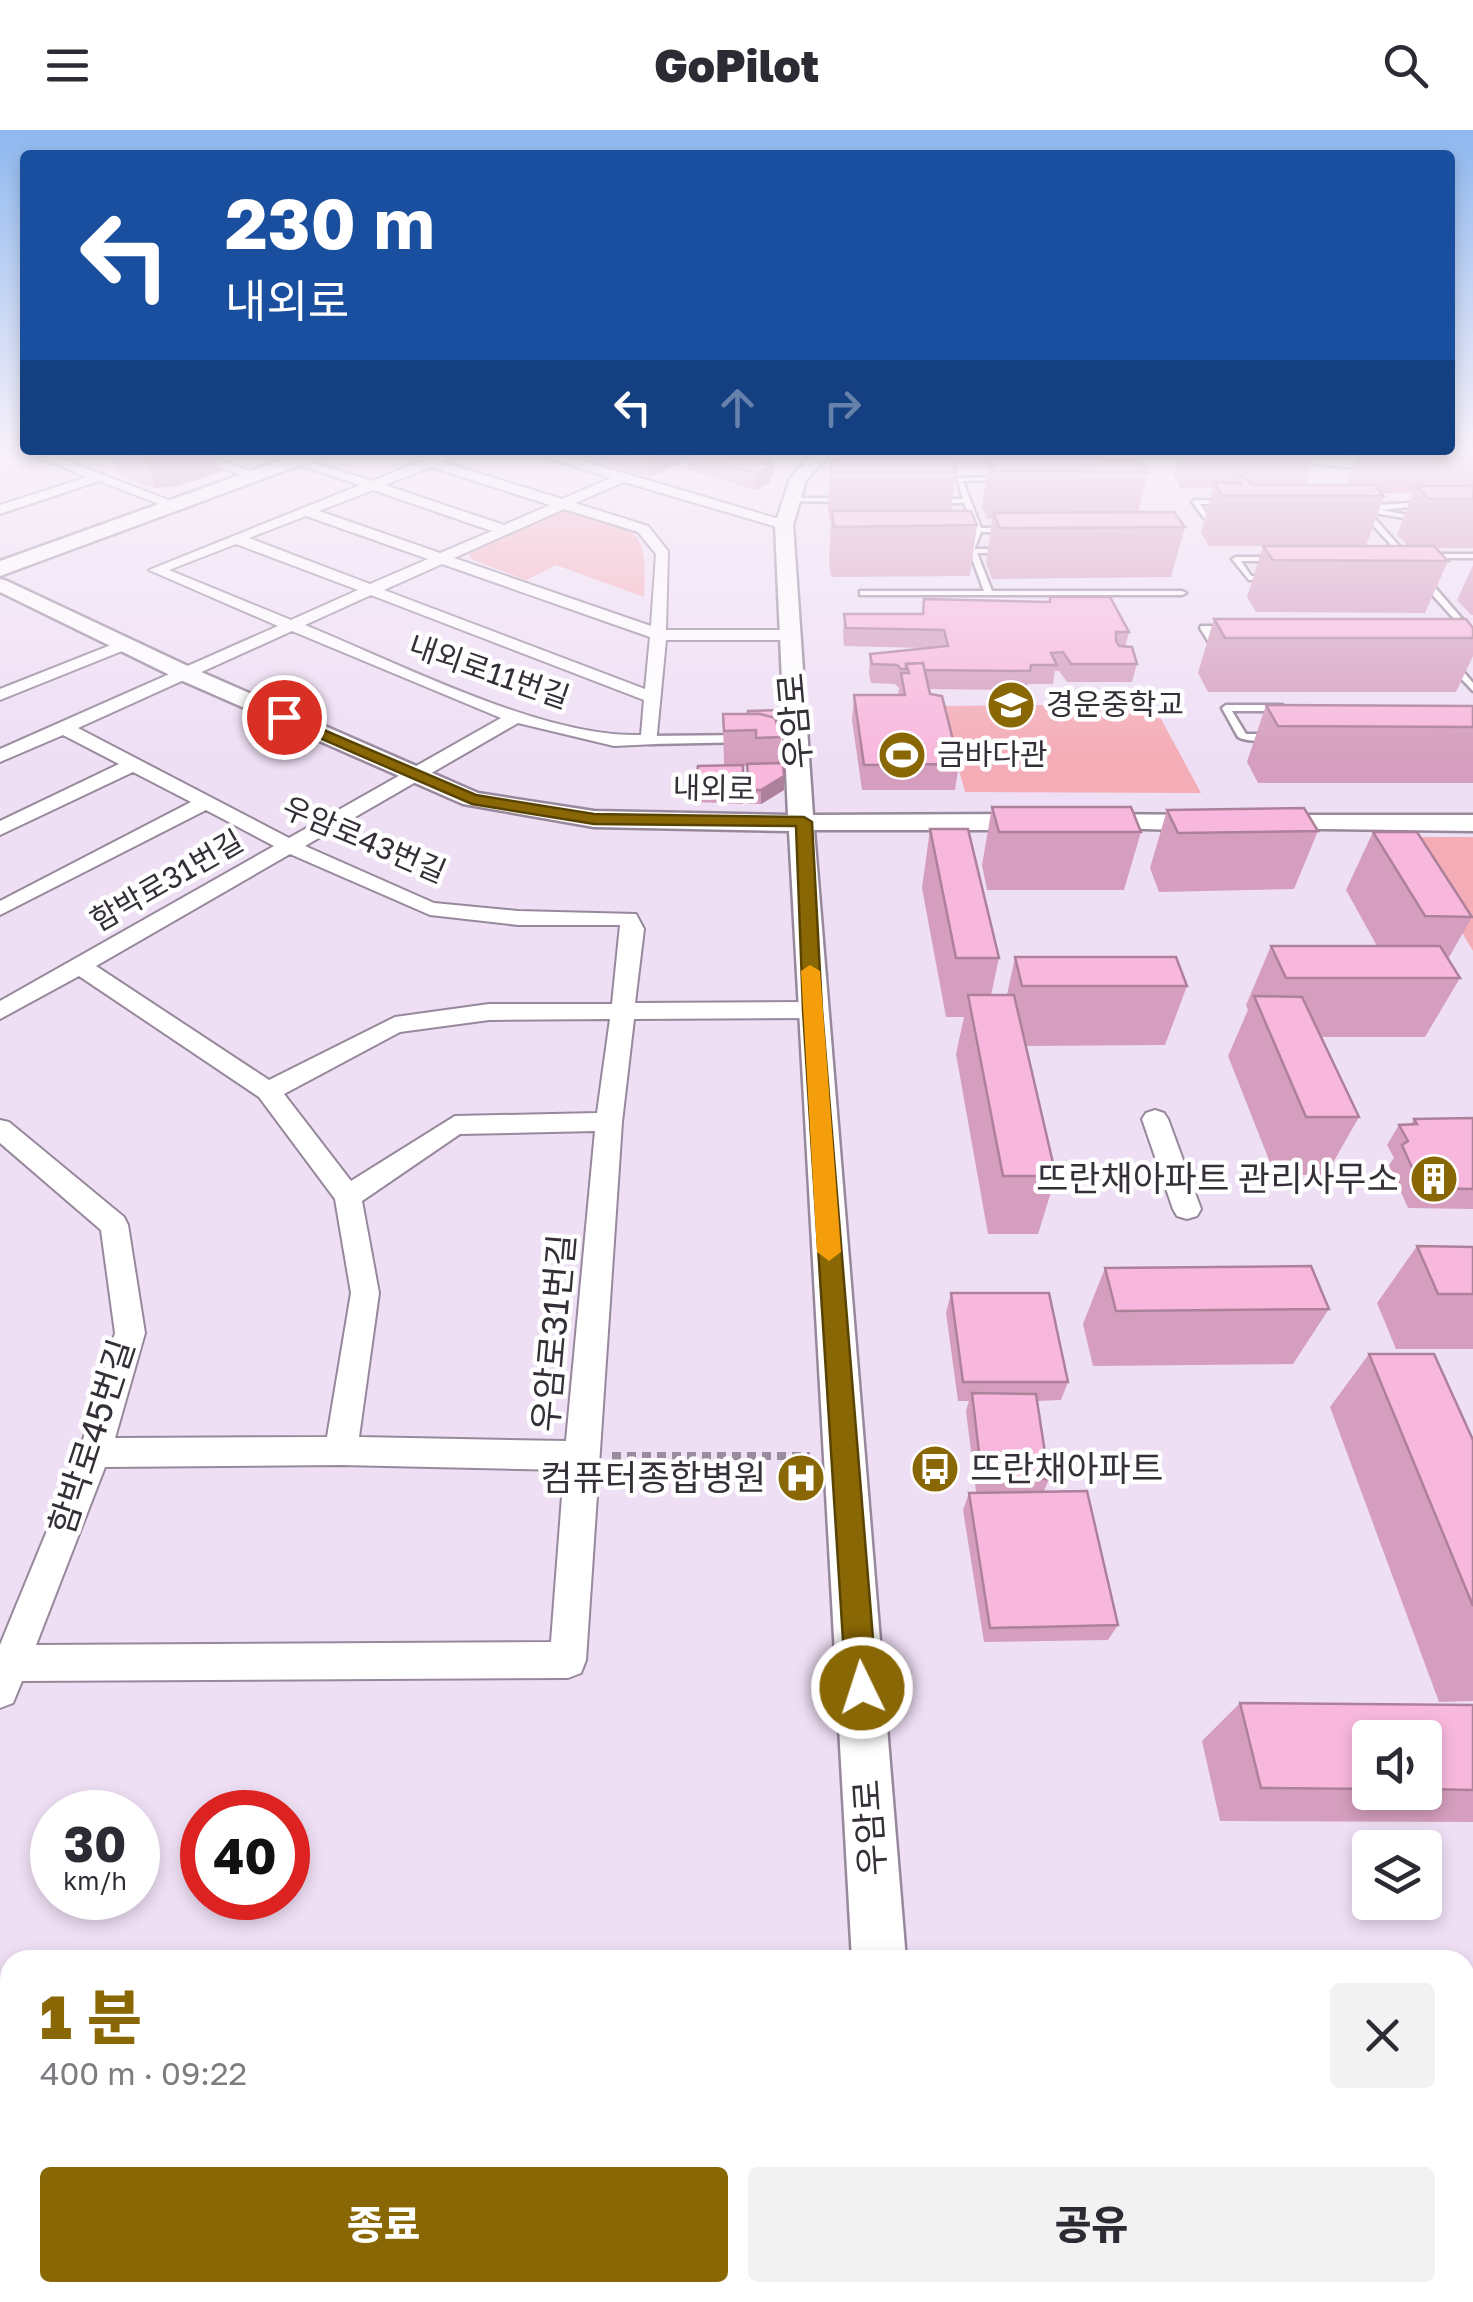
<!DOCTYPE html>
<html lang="ko">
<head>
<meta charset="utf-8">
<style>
	:root { --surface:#fff; --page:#f2f2f3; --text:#2b2b33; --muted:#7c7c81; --accent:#896704 }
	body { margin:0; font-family:"Golos Text","Noto Sans KR",sans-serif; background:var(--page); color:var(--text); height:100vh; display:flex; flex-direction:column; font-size:38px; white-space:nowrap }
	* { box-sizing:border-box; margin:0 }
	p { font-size:32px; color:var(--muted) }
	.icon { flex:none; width:55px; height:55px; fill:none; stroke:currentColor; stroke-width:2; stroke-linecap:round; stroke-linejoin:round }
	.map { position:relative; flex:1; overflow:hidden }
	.side { position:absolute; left:0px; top:1820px; width:1475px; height:352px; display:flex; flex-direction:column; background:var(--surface); border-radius:30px 30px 0 0; box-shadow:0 5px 15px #0003 }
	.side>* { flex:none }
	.banner { position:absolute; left:20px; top:20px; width:1435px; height:305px; border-radius:10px; box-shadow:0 5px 15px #0003; background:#1a4fa0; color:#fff; overflow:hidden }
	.controls { position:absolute; left:1352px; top:1590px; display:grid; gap:20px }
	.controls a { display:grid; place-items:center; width:90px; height:90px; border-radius:10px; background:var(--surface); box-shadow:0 5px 15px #0003; font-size:50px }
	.speed { position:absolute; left:30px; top:1660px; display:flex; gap:20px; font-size:50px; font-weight:700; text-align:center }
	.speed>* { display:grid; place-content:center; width:130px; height:130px; border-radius:50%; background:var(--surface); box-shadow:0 5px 15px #0003; line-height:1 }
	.speed small { font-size:25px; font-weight:400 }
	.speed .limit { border:15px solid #d22; background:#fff; color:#111 }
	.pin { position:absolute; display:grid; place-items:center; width:85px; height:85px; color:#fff; margin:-42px; border:5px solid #fff; border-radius:50%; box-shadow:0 2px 10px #0007 }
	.me { position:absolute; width:110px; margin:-55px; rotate:356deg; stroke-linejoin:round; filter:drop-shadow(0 0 8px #0008) }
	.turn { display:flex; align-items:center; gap:35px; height:210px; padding:0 40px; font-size:45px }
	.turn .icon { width:130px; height:130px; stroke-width:2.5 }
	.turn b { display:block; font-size:70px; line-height:85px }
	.lanes { display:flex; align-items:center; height:95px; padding:0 40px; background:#0003; justify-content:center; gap:50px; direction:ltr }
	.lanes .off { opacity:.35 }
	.round { display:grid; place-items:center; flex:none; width:105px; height:105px; border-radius:10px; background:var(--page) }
	.overview { display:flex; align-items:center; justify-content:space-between; height:170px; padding:0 40px }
	h1 { font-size:60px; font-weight:800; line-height:75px; color:var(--accent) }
	.button { display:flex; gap:20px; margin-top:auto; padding:20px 40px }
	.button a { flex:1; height:115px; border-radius:10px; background:var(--accent); color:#fff; font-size:40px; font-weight:800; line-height:115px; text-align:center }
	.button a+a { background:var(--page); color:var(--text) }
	header { display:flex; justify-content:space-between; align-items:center; height:130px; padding:0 40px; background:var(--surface); font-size:45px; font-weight:800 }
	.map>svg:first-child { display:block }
	.green { fill:#f4adb7 }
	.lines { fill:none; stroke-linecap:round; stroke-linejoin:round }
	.service-casing { stroke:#97889c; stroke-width:5 }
	.pedestrian-casing { stroke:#97889c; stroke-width:5 }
	.minor-casing { stroke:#97889c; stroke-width:4 }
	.tertiary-casing { stroke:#97889c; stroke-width:5 }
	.primary-casing { stroke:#97889c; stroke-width:5 }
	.path { stroke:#998d9d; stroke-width:8; stroke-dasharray:9 6; stroke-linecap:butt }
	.service { fill:#fff; fill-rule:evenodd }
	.pedestrian { fill:#fff; fill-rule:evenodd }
	.minor { fill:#fff; fill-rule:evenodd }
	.tertiary { fill:#fff; fill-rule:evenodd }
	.primary { fill:#fff; fill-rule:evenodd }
	.wall { fill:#d59ebe; fill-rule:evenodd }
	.shaded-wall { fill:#ae819b }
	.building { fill:#f8b8dd; stroke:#ae819b; stroke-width:2.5 }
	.route { fill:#896704; stroke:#594303; stroke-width:2.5 }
	.slow { fill:#f59e0b }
	.labels { text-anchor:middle; stroke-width:9; stroke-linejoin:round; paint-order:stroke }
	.far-street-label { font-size:30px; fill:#352f37; stroke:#fff }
	.far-poi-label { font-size:30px; fill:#352f37; stroke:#fff; text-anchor:start }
	.street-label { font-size:35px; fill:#352f37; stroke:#fff }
	.poi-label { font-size:35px; fill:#352f37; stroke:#fff; text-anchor:end }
</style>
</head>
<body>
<header><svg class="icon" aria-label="menu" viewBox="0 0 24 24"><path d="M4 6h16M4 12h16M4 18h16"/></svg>GoPilot<svg class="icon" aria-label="search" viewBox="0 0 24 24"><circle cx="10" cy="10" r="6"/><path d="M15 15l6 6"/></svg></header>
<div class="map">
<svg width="1473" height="2172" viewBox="0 0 1473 2172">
	<rect width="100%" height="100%" fill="#efdff5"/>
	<g class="green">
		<path d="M567 379C633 400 649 391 644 467L556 435 526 450 473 430 469 424Z"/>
		<polygon points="1153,574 1201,663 965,662 941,576"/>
		<polygon points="1405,707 1473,707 1473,821"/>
	</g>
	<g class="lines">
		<g class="service-casing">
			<g id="service">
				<polygon points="1004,347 1006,350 963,351 981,398 1007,398 1011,400 1007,402 981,402 975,417 975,419 1006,419 1010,421 1006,423 977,423 992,461 1182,461 1186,463 1182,465 860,465 860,461 984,461 970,423 954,421 968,419 974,400 964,373 937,373 934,371 937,369 963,369 957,348"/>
				<polygon points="791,368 845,368 848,370 845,372 789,371"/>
				<polygon points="1195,370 1226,371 1224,374 1200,374 1208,385 1225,387 1222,389 1204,388 1192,372"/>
				<polygon points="1425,372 1427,375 1381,380 1424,388 1422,391 1369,382 1408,426 1409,428 1405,430 1357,378 1360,376"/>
				<polygon points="1424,424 1473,424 1473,428 1421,428 1421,424"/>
				<polygon points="1236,427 1276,427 1280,429 1276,431 1241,431 1251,446 1270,446 1274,448 1270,450 1249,450 1232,429"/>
				<polygon points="1419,446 1425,446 1464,491 1458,509 1451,507 1456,491 1419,450"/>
				<polygon points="1201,496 1229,496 1230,498 1226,500 1210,500 1222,520 1221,522 1215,522 1200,498"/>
				<polygon points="1451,534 1457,534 1473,553 1473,561 1451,538"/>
				<path d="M1226 575H1282L1286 578 1282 581H1232L1246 604H1271L1276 607C1267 612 1247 612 1238 607L1222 578Z"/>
			</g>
		</g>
		<g class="pedestrian-casing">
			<polygon id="pedestrian" points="748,605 755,609 753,612 650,614 643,610 650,606"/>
		</g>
		<g class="minor-casing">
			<g id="minor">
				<polygon points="23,321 42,321 171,371 159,374 99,351 0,384 0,375 87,347"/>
				<polygon points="177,321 197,321 252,342 240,345"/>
				<path d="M447 321H466L442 332 562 369 611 348 529 321H550L789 392V398L784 399 624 352 575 373 648 396 668 421 666 500H788L796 505 788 510H666L656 614 614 616 518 593 305 716 434 773 518 781 636 784 644 799 635 873 812 872 824 880 812 888 634 889 622 992 586 1530 581 1543 568 1548 22 1551 13 1573 0 1578V1515L79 1323 115 1203 101 1100 0 1013V990L9 992 124 1087 128 1095 145 1203 115 1308 327 1307 351 1163 335 1069 259 967 79 846 0 889V871L274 716 206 680 0 785V771L191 672 133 642 0 705V691L119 634 63 605 0 632V619L278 496 149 440 360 355 297 334V328L372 351ZM431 337 550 375 504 395 385 355ZM373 360 492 401 440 423 319 381ZM564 379 638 402 656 424 651 496 454 428ZM306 386 428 429 370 454 249 408ZM236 414 358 460 291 490 169 440ZM442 434 650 507 645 559 384 460ZM371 465 644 570 641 605C542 608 399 533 305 495ZM292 501 501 588 289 708 78 598ZM290 724 430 785 518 795H620L612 874H489L395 887 269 950 96 836ZM610 889 597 983 455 986 351 1051 284 964 400 902 489 890ZM595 1001 566 1311 359 1307 379 1163 362 1071 460 1004ZM341 1335 564 1340 551 1512 36 1515 105 1337Z"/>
				<polygon points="126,509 132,511 132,517 0,570 0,559"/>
				<polygon points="1155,980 1164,983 1168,989 1201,1079 1197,1086 1187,1089 1177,1086 1173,1079 1142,989 1146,983"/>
				<polygon points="473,2162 521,2162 520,2172 472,2172"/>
			</g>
		</g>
		<g class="tertiary-casing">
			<g id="tertiary">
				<polygon points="815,321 832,321 806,350 793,395 813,685 1036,684 1049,692 1036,700 814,700 906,1830 852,1830 789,701 594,697 463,674 176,548 0,462 0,449 7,451 192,538 478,663 594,681 788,685 775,395 790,349"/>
				<polygon points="1218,321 1473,331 1473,341 1359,338 1226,326"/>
				<polygon points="1088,684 1211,685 1224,693 1211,701 1079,697 1075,692"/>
				<polygon points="1268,685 1473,685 1473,701 1259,698 1255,693 1259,688"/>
				<rect x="0" y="1855" width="10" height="54"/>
				<rect x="1465" y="1855" width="8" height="54"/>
				<polygon points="868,2162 930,2162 931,2172 869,2172"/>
			</g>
		</g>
		<g class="primary-casing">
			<polygon id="primary" points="307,321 338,321 0,446 0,431"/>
		</g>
		<polyline class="path" points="612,1326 810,1326"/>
		<use href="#service" class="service"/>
		<use href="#pedestrian" class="pedestrian"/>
		<use href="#minor" class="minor"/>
		<use href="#tertiary" class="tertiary"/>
		<use href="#primary" class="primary"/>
	</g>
	<g class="wall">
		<polygon points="110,321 214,321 220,342 178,356 155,358 118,345"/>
		<polygon points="565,321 757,321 773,344 771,345 771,352 756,360 689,340 688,330 649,347"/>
		<polygon points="838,321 1104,321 1103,329 1148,342 1138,382 1185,397 1171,447 992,449 986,433 992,389 987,389 982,377 988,338 955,339 956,342 951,381 977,395 970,446 831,447 829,431 831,390 829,390 828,378 831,330 838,330"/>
		<path d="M1180 321H1316L1305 355H1349L1347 352 1358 321H1473V418H1436L1448 431 1425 483 1256 482 1247 467 1263 416H1209L1201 402 1213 358H1181L1174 345ZM1382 363H1413L1397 405 1408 416H1366L1384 366Z"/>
		<polygon points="1473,435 1473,485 1471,485 1457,470"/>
		<polygon points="844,484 1129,502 1125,517 1137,534 1132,552 1067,552 1059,541 1055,541 1053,554 1028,554 1026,560 928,559 959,634 955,660 862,660 852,590 854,565 898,565 899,558 895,554 871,553 869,543 870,524 925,518 844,516 843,502"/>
		<polygon points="1214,489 1473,498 1473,526 1456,562 1208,562 1198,543"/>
		<polygon points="1266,575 1473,576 1473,653 1258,653 1247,632"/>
		<polygon points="723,584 787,591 787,598 778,598 781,607 780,633 784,660 761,674 748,674 747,636 743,636 743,674 695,672 695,659 724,635"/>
		<polygon points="992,677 1141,702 1124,760 987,760 982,735"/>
		<polygon points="1167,680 1318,701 1294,759 1159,762 1150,738"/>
		<polygon points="930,699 999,828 991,865 1007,865 1015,827 1187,856 1165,915 1026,916 1056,1046 1038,1104 988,1104 956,924 964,887 946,887 922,758"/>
		<polygon points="1373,702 1472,787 1448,829 1460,848 1425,907 1322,907 1359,987 1326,1045 1275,1045 1228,926 1248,880 1246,875 1271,816 1377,816 1346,760"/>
		<polygon points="1473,988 1473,1079 1408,1078 1389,1035 1394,1028 1387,1015 1399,995 1411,994 1414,989"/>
		<polygon points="1417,1116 1473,1117 1473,1219 1396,1219 1377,1173"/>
		<polygon points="1105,1138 1329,1179 1293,1234 1093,1236 1083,1194"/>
		<polygon points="951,1163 1068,1252 1061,1270 1037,1271 1049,1349 1044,1361 1118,1495 1108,1510 984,1512 963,1380 969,1363 976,1362 966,1281 969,1271 958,1271 946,1183"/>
		<polygon points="1369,1224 1473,1310 1473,1571 1439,1572 1330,1277"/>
		<path d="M1240 1573 1473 1575V1692L1220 1691 1202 1611ZM1370 1608H1425V1662H1370Z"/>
		<polygon points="1465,2094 1473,2094 1473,2172 1096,2172 1094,2162 1465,2162"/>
	</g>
	<g class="shaded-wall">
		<polygon points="182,321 214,321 220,342 178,356 155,358 145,328"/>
		<polygon points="670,321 705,321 688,324 688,330 649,347 648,331"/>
		<polygon points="774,328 773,344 771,345 771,352 756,360 756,343 763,333"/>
		<polygon points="784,646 784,660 761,674 761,660"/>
	</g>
	<g class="building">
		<polygon points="127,321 182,321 168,326 145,328"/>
		<polygon points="616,321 670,321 648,331"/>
		<polygon points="694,321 750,321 774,328 763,333 771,336 756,343 688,324"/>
		<polygon points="989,329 1140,330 1148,342 995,341"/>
		<polygon points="831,330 952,330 956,342 831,342"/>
		<polygon points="1234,344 1247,349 1252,355 1374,355 1384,366 1223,366 1214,353 1241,353"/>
		<polygon points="1416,356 1473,356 1473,369 1429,369"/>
		<polygon points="832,381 971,381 977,395 834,397"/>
		<polygon points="1174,382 1185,397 1000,398 993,383"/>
		<polygon points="1263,416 1434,416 1448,431 1273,430"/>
		<polygon points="1050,467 1110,467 1129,502 1116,502 1116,511 1119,516 1132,517 1137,534 1071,534 1063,522 1051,523 1057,535 1031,535 1030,541 924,540 923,533 906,534 906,539 901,539 897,535 872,534 870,524 948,516 944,500 846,498 844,484 923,484 924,469 1050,472"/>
		<polygon points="1214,489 1466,489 1473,498 1473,508 1225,508"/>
		<polygon points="923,533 930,564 942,566 959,634 864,635 854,565 905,565 901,543 909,543 906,534"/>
		<polygon points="1266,575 1473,576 1473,597 1278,596"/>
		<polygon points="784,580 787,591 776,591 775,588 760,584 748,584 748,581"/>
		<polygon points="723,584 760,584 775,588 781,607 756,608 756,600 724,601"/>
		<polygon points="783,633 784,646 761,660 749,660 747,634"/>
		<polygon points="743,635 743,661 695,659 698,636"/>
		<polygon points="992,677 1131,677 1141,702 999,702"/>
		<polygon points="1304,678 1318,701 1178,703 1167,680"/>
		<polygon points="930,699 968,699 999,828 956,828"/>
		<polygon points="1373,702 1417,702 1472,787 1425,786"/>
		<polygon points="1271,816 1440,816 1460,848 1286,848"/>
		<polygon points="1015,827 1176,827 1187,856 1022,856"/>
		<polygon points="968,865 1014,865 1056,1046 1003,1046"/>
		<polygon points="1254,866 1302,867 1359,987 1306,987"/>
		<polygon points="1473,988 1473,1059 1421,1058 1402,1015 1408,1011 1399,995 1417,994 1414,989"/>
		<polygon points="1417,1116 1473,1117 1473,1164 1438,1164"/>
		<polygon points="1311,1136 1329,1179 1116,1181 1105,1138"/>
		<polygon points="951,1163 1049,1163 1068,1252 963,1252"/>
		<polygon points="1369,1224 1434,1224 1473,1310 1473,1476"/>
		<polygon points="972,1263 1036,1264 1049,1349 982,1348"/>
		<polygon points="1087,1361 1118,1495 990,1498 969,1363"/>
		<polygon points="1240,1573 1473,1575 1473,1660 1425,1659 1425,1608 1370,1608 1370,1659 1261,1658"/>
		<polygon points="1465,2095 1473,2095 1473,2172 1108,2172 1107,2162 1465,2162"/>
	</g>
	<linearGradient id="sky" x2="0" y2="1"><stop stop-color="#8eb8ef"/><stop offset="0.51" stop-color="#f8f1fa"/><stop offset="1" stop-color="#f8f1fa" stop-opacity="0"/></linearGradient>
	<rect width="1473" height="626" fill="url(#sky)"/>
	<polygon class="route" points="284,583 476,665 594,684 804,687 812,692 822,880 877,1558 872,1569 862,1574 851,1569 846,1558 803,880 796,696 594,694 472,674 278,590 276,587"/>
	<polygon class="slow" points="810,835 820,841 841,1122 829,1131 817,1122 801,841"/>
	<defs>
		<g id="school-disc" transform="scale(2.5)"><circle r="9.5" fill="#896704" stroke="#fff"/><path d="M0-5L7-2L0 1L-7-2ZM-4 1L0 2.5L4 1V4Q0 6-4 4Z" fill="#fff"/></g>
		<g id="stadium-disc" transform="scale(2.5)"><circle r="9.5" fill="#896704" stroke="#fff"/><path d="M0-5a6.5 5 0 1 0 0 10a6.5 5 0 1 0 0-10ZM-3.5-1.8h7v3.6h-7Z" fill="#fff"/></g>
		<g id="building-disc" transform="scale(2.5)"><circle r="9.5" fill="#896704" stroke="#fff"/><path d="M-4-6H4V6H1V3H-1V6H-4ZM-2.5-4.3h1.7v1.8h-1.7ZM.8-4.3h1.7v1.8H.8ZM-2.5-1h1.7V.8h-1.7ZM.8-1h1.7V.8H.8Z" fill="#fff"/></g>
		<g id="bus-disc" transform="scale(2.5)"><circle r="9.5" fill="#896704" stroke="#fff"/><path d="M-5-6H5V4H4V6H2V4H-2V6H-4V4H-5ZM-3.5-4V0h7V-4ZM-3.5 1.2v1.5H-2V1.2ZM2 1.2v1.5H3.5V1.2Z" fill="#fff"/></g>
		<g id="hospital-disc" transform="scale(2.5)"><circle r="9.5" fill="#896704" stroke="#fff"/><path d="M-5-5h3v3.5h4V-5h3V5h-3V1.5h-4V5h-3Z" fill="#fff"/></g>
	</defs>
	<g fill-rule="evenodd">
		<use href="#school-disc" x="1011" y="575"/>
		<use href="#stadium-disc" x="902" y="625"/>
		<use href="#building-disc" x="1434" y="1049"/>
		<use href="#bus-disc" x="935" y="1339"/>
		<use href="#hospital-disc" x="801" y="1348"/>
	</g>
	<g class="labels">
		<g class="far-street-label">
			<text transform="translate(489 542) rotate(19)" y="10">내외로11번길</text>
			<text transform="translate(714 659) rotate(1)" y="10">내외로</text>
			<text transform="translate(364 710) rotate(23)" y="10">우암로43번길</text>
			<text transform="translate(167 751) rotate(-30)" y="10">함박로31번길</text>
		</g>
		<g class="far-poi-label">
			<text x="1046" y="585">경운중학교</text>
			<text x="937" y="635">금바다관</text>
		</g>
		<g class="street-label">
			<text transform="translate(795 591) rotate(-95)" y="12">우암로</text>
			<text transform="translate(554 1203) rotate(-85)" y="12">우암로31번길</text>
			<text transform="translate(92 1307) rotate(-72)" y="12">함박로45번길</text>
			<text transform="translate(870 1698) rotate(-94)" y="12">우암로</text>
		</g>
		<g class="poi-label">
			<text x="1399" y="1061">뜨란채아파트 관리사무소</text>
			<text x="970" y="1351" text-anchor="start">뜨란채아파트</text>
			<text x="766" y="1360">컴퓨터종합병원</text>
		</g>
	</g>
</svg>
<div class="controls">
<a><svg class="icon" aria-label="sound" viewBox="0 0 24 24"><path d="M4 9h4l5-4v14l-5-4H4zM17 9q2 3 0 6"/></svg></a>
<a><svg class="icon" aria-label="layers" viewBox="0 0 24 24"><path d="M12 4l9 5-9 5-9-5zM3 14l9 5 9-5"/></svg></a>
</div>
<div class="speed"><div>30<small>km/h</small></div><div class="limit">40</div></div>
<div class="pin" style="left:284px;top:587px;background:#d93025"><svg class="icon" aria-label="arrive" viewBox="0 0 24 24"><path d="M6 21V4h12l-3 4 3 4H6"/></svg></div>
<svg class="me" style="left:862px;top:1558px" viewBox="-20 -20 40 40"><circle r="17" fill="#896704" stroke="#fff" stroke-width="3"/><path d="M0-11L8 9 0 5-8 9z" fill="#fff"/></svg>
<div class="banner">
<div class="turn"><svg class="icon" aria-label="left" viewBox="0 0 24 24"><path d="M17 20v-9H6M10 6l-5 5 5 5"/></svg><div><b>230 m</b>내외로</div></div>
<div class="lanes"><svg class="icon" aria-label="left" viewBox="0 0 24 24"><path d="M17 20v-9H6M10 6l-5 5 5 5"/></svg><svg class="icon off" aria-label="ahead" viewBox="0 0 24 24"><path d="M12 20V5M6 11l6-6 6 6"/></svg><svg class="icon off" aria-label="right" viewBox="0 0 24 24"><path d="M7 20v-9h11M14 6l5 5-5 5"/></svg></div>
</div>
<section class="side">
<div class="overview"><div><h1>1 분</h1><p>400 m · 09:22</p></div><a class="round"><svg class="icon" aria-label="close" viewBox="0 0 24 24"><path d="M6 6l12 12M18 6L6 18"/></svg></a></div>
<div class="button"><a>종료</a><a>공유</a></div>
</section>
</div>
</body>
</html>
